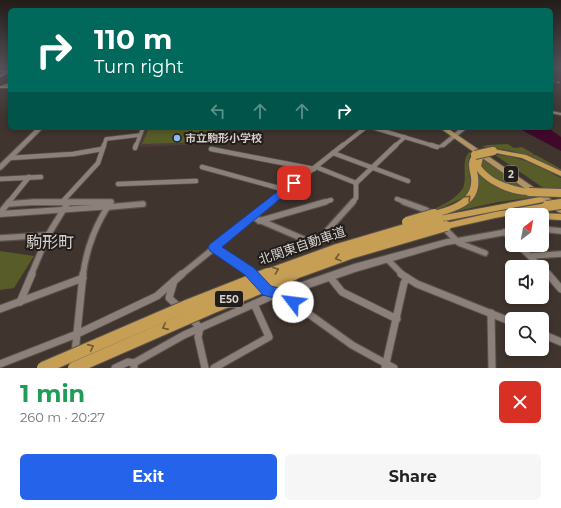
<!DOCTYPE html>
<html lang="en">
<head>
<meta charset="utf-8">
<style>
	:root { --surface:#fff; --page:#f6f6f6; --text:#222; --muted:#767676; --accent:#2563eb }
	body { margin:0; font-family:Montserrat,"Noto Sans JP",sans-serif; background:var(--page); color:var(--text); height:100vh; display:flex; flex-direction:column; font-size:15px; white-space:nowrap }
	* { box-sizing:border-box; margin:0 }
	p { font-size:13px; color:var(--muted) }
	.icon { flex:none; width:22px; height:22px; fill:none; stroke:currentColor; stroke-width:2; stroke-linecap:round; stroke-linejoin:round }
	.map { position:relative; height:368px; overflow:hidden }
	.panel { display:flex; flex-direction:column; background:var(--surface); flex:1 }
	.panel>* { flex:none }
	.hud { position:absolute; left:8px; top:8px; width:545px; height:122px; border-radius:6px; box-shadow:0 2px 6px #0003; background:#00695c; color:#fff; overflow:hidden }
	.needle { width:26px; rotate:31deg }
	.tools { position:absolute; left:505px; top:208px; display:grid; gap:8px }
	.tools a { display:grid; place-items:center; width:44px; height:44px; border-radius:6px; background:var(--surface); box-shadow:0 2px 6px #0003; font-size:20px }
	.pin { position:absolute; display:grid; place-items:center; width:34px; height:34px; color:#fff; margin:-17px; border-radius:8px; box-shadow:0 2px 6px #0006 }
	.me { position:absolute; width:44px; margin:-22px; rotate:300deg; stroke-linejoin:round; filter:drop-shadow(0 0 3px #0008) }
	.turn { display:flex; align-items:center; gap:14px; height:84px; padding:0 20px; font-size:18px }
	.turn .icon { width:52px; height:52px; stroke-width:2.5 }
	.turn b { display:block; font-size:28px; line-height:34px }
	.lanes { display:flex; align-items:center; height:38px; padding:0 20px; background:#0003; justify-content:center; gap:20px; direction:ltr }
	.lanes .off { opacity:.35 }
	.round { display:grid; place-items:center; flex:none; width:42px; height:42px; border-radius:6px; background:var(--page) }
	.head { display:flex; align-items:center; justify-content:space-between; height:68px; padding:0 20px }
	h1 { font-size:24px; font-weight:700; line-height:30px; color:#1e9e55 }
	.cta { display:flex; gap:8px; margin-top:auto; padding:8px 20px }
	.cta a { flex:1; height:46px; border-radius:6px; background:var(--accent); color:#fff; font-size:16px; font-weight:700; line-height:46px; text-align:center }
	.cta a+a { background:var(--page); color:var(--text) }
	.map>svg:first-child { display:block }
	.built { fill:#4d3d34 }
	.green { fill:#585c28 }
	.water { fill:#40092a }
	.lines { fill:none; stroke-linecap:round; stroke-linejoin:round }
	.street-far4-casing { stroke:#5a524d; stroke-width:3.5 }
	.street-far3-casing { stroke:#5a524d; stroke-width:5 }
	.street-far2-casing { stroke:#5a524d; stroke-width:6 }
	.street-far1-casing { stroke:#5a524d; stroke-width:8 }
	.street-casing { stroke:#5a524d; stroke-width:9 }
	.secondary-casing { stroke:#5a524d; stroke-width:2 }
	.primary-casing { stroke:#5a524d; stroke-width:2 }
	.highway-casing { stroke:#5a524d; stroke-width:2 }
	.street-far4 { stroke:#8c807a; stroke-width:2.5 }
	.street-far3 { stroke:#8c807a; stroke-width:3.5 }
	.street-far2 { stroke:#8c807a; stroke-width:4.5 }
	.street-far1 { stroke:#8c807a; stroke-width:5.5 }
	.street { stroke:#8c807a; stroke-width:7 }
	.secondary { fill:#8c807a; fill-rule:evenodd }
	.primary { fill:#af9364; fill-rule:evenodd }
	.highway { fill:#c69f55; fill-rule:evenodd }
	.rail { stroke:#c2bbb7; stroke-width:1; stroke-dasharray:3 3; stroke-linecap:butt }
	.highway-bridge-far2-casing { stroke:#5a524d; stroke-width:10; stroke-linecap:butt }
	.highway-bridge-far1-casing { stroke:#5a524d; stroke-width:12; stroke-linecap:butt }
	.highway-bridge-casing { stroke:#5a524d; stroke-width:14; stroke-linecap:butt }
	.highway-bridge-far2 { stroke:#c69f55; stroke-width:8 }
	.highway-bridge-far1 { stroke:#c69f55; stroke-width:10 }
	.highway-bridge { stroke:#c69f55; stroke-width:12 }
	.oneway { stroke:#6c5835 }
	.route { fill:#2563eb; stroke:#184099 }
	.poi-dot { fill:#89bafc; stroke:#221d1a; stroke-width:1.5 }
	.labels { text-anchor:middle; stroke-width:4; stroke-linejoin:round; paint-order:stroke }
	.shield { fill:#221d1a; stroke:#a19b97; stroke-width:1 }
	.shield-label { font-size:10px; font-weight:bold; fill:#d7d1cd }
	.poi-label { font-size:11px; font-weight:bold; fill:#d7d1cd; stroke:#221d1a; text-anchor:start }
	.near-street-label { font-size:13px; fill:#d7d1cd; stroke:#221d1a }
	.near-quarter-label { font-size:16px; fill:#d7d1cd; stroke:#221d1a }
</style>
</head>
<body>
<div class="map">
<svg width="561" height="368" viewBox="0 0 561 368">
	<rect width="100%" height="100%" fill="#3f342e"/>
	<polygon class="built" points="145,128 216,128 211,143 208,144 140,147 138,145"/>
	<g class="green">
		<polygon points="149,128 214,128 207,142 142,144"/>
		<polygon points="508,144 514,148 522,147 534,154 532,155 536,155 561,169 561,171 527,155 507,150 482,147 487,145"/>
		<path d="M470 152 472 153C463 164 474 178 469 191L461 199 434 211 432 210C443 205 457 198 463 188 468 177 460 159 470 152Z"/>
		<path d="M495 155C519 155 540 167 561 178V200Z"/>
		<path d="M484 160 526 190C511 185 487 181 480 165Z"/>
		<path d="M475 169 485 178 536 197 498 202 453 212C454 210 459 208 463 206 480 198 481 185 475 169Z"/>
		<polygon points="0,251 34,256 14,288 0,290"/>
	</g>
	<polygon class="water" points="518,128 548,128 561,137 561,151"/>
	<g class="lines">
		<g class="street-far4-casing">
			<g id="street-far4">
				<polyline points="0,71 8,72 0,76"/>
				<polyline points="10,84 4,86 10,86"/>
			</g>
		</g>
		<g class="street-far3-casing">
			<g id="street-far3">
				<polyline points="374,128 434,146"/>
				<polyline points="104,146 106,139 140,135"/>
				<polyline points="136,146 143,128"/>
				<polyline points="342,146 365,128"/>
				<polyline points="395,146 405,137"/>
			</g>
		</g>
		<g class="street-far2-casing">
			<g id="street-far2">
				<polyline points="431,145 437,147"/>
				<polyline points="135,148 136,145"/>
				<polyline points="211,149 314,169"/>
				<polyline points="333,153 408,181"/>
				<polyline points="10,158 73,154 102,149"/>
				<polyline points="202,167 286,190"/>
				<polyline points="316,167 356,183 396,145"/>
				<polyline points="0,179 41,177"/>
				<polyline points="118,184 196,181"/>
				<polyline points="397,199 407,203"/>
				<polyline points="8,203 29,177"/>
				<polyline points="25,203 110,203"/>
				<polyline points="65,203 63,201 98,163 104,145"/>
				<polyline points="270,203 343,145"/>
				<polyline points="322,203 331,200"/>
				<polyline points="352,203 356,198 356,183"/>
			</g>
		</g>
		<g class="street-far1-casing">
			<g id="street-far1">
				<polyline points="404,202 426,210 431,214"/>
				<path d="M8 204 34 202H111C96 223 86 250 83 275"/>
				<polyline points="109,207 143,204"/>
				<polyline points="0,213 9,202"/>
				<polyline points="252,217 315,244 353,202"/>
				<polyline points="259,221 325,202"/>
				<polyline points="443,227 459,243 485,253"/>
				<polyline points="542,229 561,231"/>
				<polyline points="504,232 512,239"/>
				<polyline points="0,238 48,235"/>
				<polyline points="457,241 512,231"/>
				<polyline points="518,245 541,267"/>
				<polyline points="214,247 253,275"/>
				<polyline points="530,256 561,254"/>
				<polyline points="387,259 403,275"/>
				<polyline points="542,268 549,275"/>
				<polyline points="31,275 48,235 67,204 64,202"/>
				<polyline points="181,275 271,202"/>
			</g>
		</g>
		<g class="street-casing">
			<g id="street">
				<polyline points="252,274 255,277"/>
				<polyline points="401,274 417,284 512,322"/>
				<polyline points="548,274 561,289"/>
				<polyline points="330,277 342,292 397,319"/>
				<polyline points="174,281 169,298 179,307"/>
				<polyline points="265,288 268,291 281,294 352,345 394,368"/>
				<polyline points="20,302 32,274"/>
				<polyline points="0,309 83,278"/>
				<polyline points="491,313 492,368"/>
				<polyline points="192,319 200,328 198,337 205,368"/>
				<polyline points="542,334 561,342"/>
				<polyline points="75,353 83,274"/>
				<polyline points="134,363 184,335 274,295 274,291"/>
				<polyline points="0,364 77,334 157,296 182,274"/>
				<polyline points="115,368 128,362 134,363 134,368"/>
				<polyline points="214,368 269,337 254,304"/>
				<polyline points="385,368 404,283 407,278"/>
			</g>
		</g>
		<g class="secondary-casing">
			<g id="secondary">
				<polygon points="551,111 561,113 561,115 551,113"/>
				<polygon points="37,128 43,128 2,169 0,170 0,164"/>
				<polygon points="461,128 467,128 444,147 435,148 435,146 440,145"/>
				<polygon points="109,204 112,205 113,207 112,209 0,217 0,211"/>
				<polygon points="457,238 460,239 461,241 460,243 447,245 355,272 303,290 299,289 298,286 299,283 354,264 447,239"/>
			</g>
		</g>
		<g class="primary-casing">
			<g id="primary">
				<rect x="0" y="86" width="10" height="2"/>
				<polygon points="440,128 447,128 561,206 561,213 558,212"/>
			</g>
		</g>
		<g class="highway-casing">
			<g id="highway">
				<polygon points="493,149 526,155 561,171 561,176 522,158 491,152 490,151 491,150"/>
				<path d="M475 153 477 154 478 156H482L483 158 481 166C494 183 512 185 532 190L533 192 532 194C516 198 486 184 477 171 483 197 469 207 446 214 441 215 436 218 431 216L429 214 431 212C449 207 474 201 471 177 469 167 467 162 473 154Z"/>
				<polygon points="540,197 543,198 544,200 543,202 439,222 436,221 434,219 436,217 439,216"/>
				<polygon points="547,203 550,204 551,206 550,208 495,218 446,229 443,228 441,226 443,224 446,223 495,212"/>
				<polygon points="542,213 561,214 561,220 542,219 542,215 538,215"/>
			</g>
		</g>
		<use href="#street-far4" class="street-far4"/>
		<use href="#street-far3" class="street-far3"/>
		<use href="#street-far2" class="street-far2"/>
		<use href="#street-far1" class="street-far1"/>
		<use href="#street" class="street"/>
		<use href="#secondary" class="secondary"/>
		<use href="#primary" class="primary"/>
		<use href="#highway" class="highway"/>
		<polyline class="rail" points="551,80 561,83"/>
		<g class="highway-bridge-far2-casing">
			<g id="highway-bridge-far2">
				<polyline points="475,155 493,151"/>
				<polyline points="529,192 561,193"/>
			</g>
		</g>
		<g class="highway-bridge-far1-casing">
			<g id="highway-bridge-far1">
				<polyline points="547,206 561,204"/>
				<polyline points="407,222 434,214"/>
				<polyline points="265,275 337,249 439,219"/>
				<polyline points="292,275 350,254 446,226"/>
			</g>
		</g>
		<g class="highway-bridge-casing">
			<g id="highway-bridge">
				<polyline points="43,368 189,305 268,274"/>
				<polyline points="74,368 211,308 294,274"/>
			</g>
		</g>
		<use href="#highway-bridge-far2" class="highway-bridge-far2"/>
		<use href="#highway-bridge-far1" class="highway-bridge-far1"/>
		<use href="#highway-bridge" class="highway-bridge"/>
	</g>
	<defs><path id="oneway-chevron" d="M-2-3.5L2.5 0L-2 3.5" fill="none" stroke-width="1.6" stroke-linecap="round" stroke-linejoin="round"/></defs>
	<g class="oneway">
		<use href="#oneway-chevron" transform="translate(468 198) rotate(-45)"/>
		<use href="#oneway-chevron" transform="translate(338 258) rotate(162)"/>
		<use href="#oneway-chevron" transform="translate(276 270) rotate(-20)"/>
		<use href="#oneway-chevron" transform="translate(165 327) rotate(156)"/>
		<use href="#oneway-chevron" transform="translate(91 347) rotate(-24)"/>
	</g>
	<linearGradient id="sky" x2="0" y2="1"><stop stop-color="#231d19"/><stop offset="0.57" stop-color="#525057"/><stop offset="1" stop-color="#525057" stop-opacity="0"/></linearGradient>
	<rect width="561" height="118" fill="url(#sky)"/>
	<polygon class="route" points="291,181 298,181 299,183 222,247 254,268 271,286 286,290 298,297 300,302 298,306 293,308 278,299 263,295 245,275 210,251 208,247 210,244"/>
	<circle class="poi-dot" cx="177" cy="138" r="4"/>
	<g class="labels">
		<g class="shield">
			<rect x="504" y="166" width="14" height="16" rx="3"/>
			<rect x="215" y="291" width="28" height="16" rx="3"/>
		</g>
		<g class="shield-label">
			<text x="511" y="178">2</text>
			<text x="229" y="303">E50</text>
		</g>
		<g class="poi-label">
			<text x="185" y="142">市立駒形小学校</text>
		</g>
		<g class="near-street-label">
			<text transform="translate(302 245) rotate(-19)" y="5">北関東自動車道</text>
		</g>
		<g class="near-quarter-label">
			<text x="50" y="248">駒形町</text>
		</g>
	</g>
</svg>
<div class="tools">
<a><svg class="needle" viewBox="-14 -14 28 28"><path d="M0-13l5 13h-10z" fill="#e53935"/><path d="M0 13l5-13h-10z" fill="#767676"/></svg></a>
<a><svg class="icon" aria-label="sound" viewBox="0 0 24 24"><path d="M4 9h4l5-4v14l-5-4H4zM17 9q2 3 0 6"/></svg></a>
<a><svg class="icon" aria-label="search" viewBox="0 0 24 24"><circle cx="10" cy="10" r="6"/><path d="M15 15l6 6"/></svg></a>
</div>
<div class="pin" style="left:294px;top:183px;background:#d93025"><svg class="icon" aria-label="arrive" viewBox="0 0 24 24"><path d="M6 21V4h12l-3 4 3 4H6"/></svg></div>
<svg class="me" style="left:293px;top:302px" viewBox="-20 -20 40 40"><circle r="19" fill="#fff"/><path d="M0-13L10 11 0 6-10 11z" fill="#2563eb"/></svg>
<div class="hud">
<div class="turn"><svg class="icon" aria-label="right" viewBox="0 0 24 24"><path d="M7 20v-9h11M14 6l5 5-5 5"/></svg><div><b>110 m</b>Turn right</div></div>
<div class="lanes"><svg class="icon off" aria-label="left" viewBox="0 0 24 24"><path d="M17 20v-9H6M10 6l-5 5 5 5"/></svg><svg class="icon off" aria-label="ahead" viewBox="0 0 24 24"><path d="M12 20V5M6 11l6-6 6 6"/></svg><svg class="icon off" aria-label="ahead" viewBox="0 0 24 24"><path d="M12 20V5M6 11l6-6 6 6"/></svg><svg class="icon" aria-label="right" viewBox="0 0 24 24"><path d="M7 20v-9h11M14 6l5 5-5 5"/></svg></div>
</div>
</div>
<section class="panel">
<div class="head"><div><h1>1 min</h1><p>260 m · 20:27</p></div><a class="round" style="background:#d93025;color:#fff"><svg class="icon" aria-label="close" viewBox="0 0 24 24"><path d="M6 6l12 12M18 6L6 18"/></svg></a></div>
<div class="cta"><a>Exit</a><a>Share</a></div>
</section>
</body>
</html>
